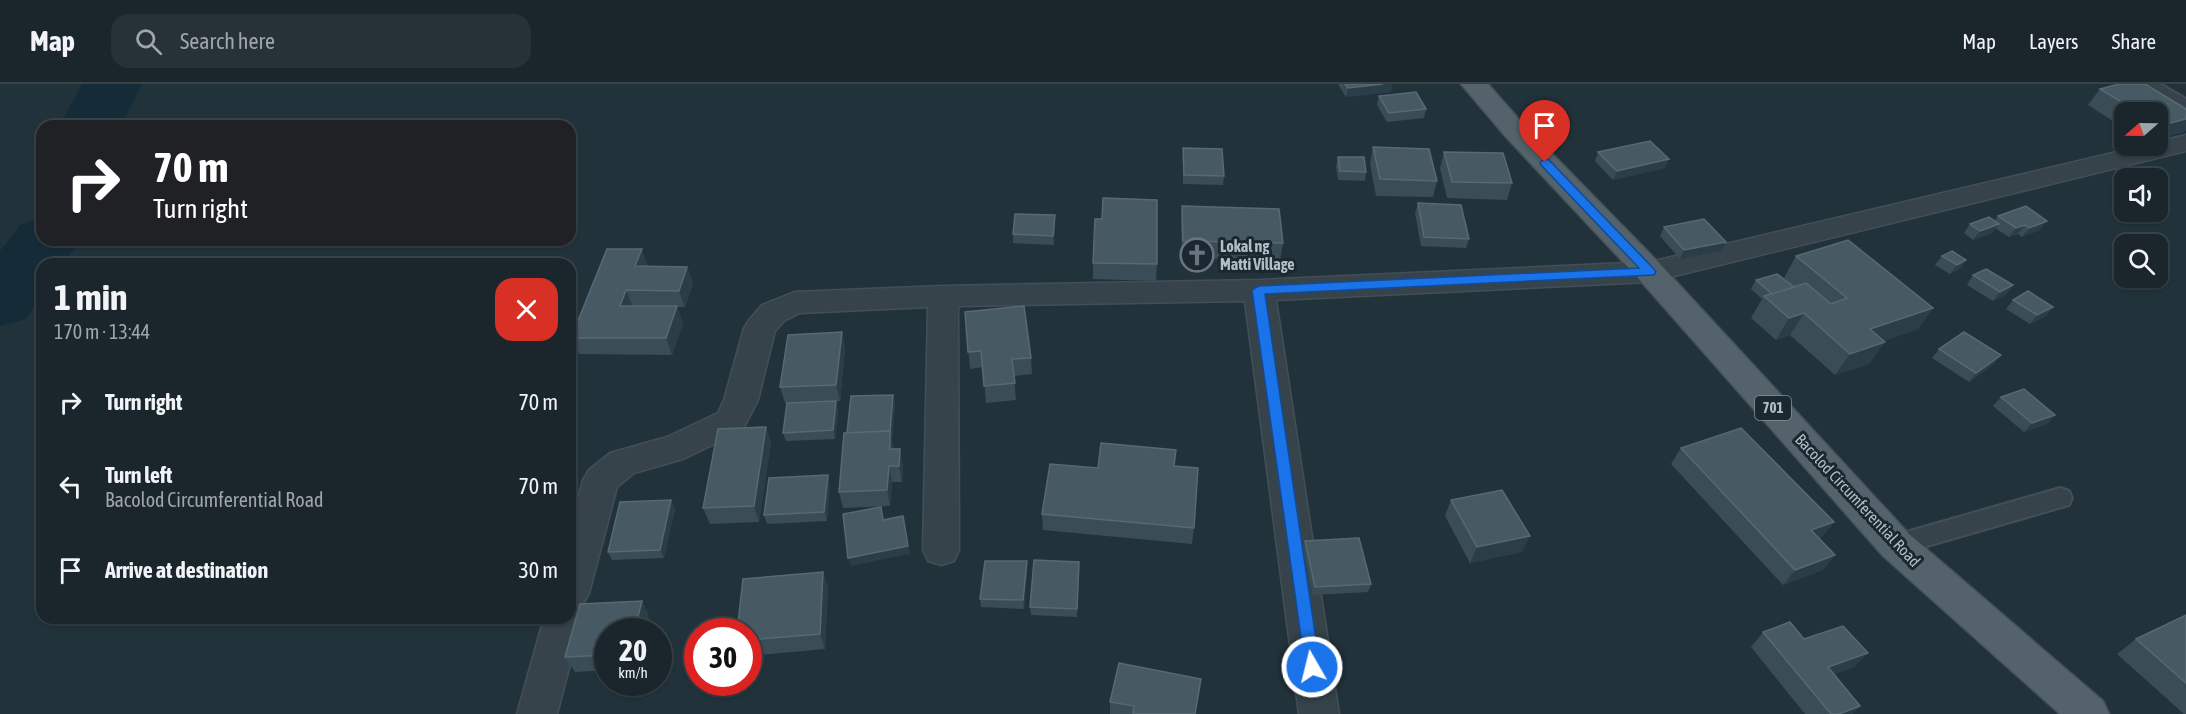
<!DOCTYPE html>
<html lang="en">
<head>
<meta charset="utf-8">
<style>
	:root { --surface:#1a262c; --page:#273238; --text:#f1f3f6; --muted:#9fa5a9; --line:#384348 }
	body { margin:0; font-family:"Asap Condensed",sans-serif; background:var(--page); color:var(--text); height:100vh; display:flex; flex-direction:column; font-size:22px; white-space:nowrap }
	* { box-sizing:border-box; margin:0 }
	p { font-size:20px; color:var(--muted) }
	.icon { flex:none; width:33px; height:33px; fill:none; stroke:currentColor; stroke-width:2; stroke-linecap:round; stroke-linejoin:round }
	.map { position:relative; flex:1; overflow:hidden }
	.side { position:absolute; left:36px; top:174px; width:540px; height:366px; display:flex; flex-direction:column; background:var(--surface); border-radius:18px; box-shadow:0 2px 4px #0004,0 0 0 2px var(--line) }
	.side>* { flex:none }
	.hud { position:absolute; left:36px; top:36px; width:540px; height:126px; border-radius:18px; box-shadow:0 2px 4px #0004,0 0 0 2px var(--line); background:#202124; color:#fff; overflow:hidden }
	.needle { width:39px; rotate:250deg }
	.buttons { position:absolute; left:2114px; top:18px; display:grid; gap:12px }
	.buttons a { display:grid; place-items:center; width:54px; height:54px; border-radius:12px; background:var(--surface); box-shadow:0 2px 4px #0004,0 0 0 2px var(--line); font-size:30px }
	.speed { position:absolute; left:594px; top:534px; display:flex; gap:12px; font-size:30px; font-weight:700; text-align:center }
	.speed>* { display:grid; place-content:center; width:78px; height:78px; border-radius:50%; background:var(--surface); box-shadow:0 2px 4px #0004,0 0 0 2px var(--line); line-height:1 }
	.speed small { font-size:15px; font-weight:400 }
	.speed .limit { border:9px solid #d22; background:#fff; color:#111 }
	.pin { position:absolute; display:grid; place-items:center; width:51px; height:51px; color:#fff; margin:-62px -26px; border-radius:50% 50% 50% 0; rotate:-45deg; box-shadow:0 0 6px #0007 }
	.pin .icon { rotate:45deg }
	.me { position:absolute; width:66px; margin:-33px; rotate:352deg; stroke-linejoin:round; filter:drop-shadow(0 0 4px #0008) }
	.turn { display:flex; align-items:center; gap:21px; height:126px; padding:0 18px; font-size:27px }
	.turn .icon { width:78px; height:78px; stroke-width:2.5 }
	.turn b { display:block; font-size:42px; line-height:51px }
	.round { display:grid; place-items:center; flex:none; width:63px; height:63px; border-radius:18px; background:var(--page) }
	.head { display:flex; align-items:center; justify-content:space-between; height:102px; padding:0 18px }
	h1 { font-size:36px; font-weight:700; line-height:45px }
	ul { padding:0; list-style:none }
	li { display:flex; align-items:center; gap:18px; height:84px; padding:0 18px }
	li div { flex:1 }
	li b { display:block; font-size:22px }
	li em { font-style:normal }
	header { display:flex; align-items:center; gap:36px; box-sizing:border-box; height:84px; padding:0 30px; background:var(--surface); border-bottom:2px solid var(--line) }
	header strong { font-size:28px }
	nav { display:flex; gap:33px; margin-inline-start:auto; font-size:21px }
	.search { width:420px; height:54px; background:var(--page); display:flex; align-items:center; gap:15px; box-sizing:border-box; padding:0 21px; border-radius:18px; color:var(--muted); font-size:22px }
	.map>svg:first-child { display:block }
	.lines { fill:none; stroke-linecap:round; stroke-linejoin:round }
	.river { fill:#152c38; fill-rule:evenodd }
	.service-casing { stroke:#424f57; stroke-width:4 }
	.minor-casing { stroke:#424f57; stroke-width:3 }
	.primary-casing { stroke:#424f57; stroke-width:3 }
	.service { fill:#36434b; fill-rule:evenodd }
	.minor { fill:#36434b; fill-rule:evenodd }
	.primary { fill:#54636b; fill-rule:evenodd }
	.wall { fill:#3a4d57 }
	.shaded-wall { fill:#2b3d47 }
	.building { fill:#475963; stroke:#576973; stroke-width:1.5 }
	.route { fill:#1a73e8; stroke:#114b97; stroke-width:1.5 }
	.labels { text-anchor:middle; stroke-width:6; stroke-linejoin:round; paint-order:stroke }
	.shield { fill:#1b2830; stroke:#84919a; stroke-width:1.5 }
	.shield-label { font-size:15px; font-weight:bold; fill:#b1bec7 }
	.poi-label { font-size:16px; font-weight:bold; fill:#b1bec7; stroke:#1b2830; text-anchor:start }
	.street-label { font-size:16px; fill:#b1bec7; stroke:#1b2830 }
</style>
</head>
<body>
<header>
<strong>Map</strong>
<div class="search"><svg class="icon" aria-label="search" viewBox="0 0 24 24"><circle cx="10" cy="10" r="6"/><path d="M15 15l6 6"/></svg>Search here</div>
<nav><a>Map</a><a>Layers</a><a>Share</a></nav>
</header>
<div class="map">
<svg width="2186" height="630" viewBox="0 0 2186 630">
	<rect width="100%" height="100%" fill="#22323b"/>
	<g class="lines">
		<g class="river">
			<polygon points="82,0 142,0 121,42 59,42"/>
			<polygon points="42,134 42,156 79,156 64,180 42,180 42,211 26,235 0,242 0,167 21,140"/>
		</g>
		<g class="service-casing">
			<g id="service">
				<polygon points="2138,0 2160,0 2186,15 2186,27 2141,4"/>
				<polygon points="2060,404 2069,407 2072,414 2069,421 1896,471 1887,468 1884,461 1887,454 1896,451"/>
			</g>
		</g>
		<g class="minor-casing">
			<polygon id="minor" points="2186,51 2186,67 1650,198 1276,216 1339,630 1299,630 1245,217 958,222 959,466 954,477 941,481 928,477 923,466 928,223 800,229 784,237 775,247 758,316 742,347 683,375 634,389 617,403 589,509 583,520 577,523 582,534 557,630 517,630 544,534 570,534 570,443 583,396 589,386 610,369 667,353 718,329 724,316 744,244 749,236 762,221 795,208 943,202 1259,196 1650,178 2142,62 2157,62 2157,58"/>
		</g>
		<g class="primary-casing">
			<polygon id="primary" points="1461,0 1488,0 1524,41 1661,181 1909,450 2103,617 2109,630 2060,630 1883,472 1639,195 1506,53"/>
		</g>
		<use href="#service" class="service"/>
		<use href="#minor" class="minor"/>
		<use href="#primary" class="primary"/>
	</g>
	<g class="wall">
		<polygon points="1338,0 1392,0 1391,8 1346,13"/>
		<polygon points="2119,0 2145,0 2186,25 2186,46 2184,48 2157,55 2157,28 2124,28 2124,44 2088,21 2100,5"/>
		<polygon points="1379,12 1426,25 1424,34 1387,38 1377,21"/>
		<polygon points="1373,63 1437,97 1433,113 1376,112 1370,80"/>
		<polygon points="1183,64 1224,92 1223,101 1183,100"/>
		<polygon points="1444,68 1512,99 1507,116 1447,114 1440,84"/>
		<polygon points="1598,68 1665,84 1613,96 1595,77"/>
		<polygon points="1338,73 1366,88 1365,97 1338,96 1336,82"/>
		<polygon points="1418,119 1469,155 1466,164 1421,162 1415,129"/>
		<polygon points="1182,122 1283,159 1280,176 1182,174 1181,139"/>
		<polygon points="1055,131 1054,161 1013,159 1013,150"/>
		<polygon points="1998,132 2040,146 2022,153 2018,150 2009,153 1995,144 1992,149 1973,156 1964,149 1970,140 1994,137"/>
		<polygon points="1664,143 1721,167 1680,175 1660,152"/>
		<polygon points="1796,172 1933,224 1918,245 1884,257 1885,258 1869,280 1835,291 1790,251 1776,256 1751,234 1762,215 1751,205 1756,196 1794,203 1784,194"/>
		<polygon points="1942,172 1966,176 1960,185 1950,190 1935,181"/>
		<polygon points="1093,179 1157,180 1156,197 1093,195"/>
		<polygon points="648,182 687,183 693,199 685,223 677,223 683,239 672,271 579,270 571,254"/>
		<polygon points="1973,191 2013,201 2006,211 1993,217 1967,201"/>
		<polygon points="2013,216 2053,223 2046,232 2030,240 2006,225"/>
		<polygon points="965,228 1031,274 1032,290 1014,292 1016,316 986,319 983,283 970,285"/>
		<polygon points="842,248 845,265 840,317 836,317 838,326 835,355 786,357 783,349 818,318 785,319 780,303"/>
		<polygon points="1939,265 1994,280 1969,298 1932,274"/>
		<polygon points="893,311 895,320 892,356 894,365 903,381 902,398 892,398 890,422 843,424 839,408 847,349"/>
		<polygon points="2001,313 2055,331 2047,340 2024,348 1993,322"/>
		<polygon points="766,343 771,359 759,438 710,440 703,424"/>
		<polygon points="1681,364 1834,438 1821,454 1819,454 1823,486 1783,501 1671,380"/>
		<polygon points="1174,382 1194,444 1192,460 1043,446 1042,430 1098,384"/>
		<polygon points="830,400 827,437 767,440 764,431"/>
		<polygon points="671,416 675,425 664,474 612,476 608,468"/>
		<polygon points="1451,416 1522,468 1470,479 1445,432"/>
		<polygon points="1305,457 1371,500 1368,508 1313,511 1303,465"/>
		<polygon points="1027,477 1027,486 1024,525 981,523 980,515"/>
		<polygon points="1079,486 1077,533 1031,531 1030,523"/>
		<polygon points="828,503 825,565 748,572 748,548"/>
		<polygon points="642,517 649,532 608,548 608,586 575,588 565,573"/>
		<polygon points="2186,531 2186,630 2184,630 2117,570 2136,555"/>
		<polygon points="1763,548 1804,555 1854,583 1834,590 1860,622 1852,630 1805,630 1751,563"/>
		<polygon points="1110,618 1196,630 1110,630"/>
	</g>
	<g class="shaded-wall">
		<polygon points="1383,0 1392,0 1391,8 1346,13 1348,4"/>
		<polygon points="2186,35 2186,46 2184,48 2157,55 2157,44 2159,42"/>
		<polygon points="1669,75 1665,84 1613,96 1617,87"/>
		<polygon points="1055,131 1055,140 1054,161 1053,152"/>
		<polygon points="2047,137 2040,146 2022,153 2029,144"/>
		<polygon points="1999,140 1992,149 1973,156 1980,147"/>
		<polygon points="2025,141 2018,150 2009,153 2016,144"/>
		<polygon points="1726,158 1721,167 1680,175 1684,166"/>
		<polygon points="642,165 648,182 642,199 635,182"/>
		<polygon points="1966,176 1960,185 1950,190 1957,181"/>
		<polygon points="687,183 693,199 685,223 679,207"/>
		<polygon points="2013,201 2006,211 1993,217 2000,208"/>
		<polygon points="626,206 633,223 620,222"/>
		<polygon points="677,222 683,239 672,271 666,254"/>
		<polygon points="2053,223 2046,232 2030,240 2037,231"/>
		<polygon points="1933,224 1918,245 1855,267 1870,245"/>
		<polygon points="1804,229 1790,251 1776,256 1789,234"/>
		<polygon points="842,248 845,265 840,317 836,301"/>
		<polygon points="1885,258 1869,280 1835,291 1850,270"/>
		<polygon points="2001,271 1994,280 1969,298 1976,289"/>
		<polygon points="893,311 895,320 892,356 894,364 893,381 890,365"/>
		<polygon points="836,317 838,326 835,355 833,346"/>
		<polygon points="2055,331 2047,340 2024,348 2032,339"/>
		<polygon points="766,343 771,359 759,438 754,422"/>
		<polygon points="900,365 903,381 902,398 899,382"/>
		<polygon points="889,382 892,398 890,422 887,406"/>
		<polygon points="828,391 830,400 827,437 824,428"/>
		<polygon points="671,416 675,425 664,474 660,466"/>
		<polygon points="903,432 910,470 851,482 848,474"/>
		<polygon points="1834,438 1821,454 1799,462 1811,446"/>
		<polygon points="1530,452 1522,468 1470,479 1477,463"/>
		<polygon points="1835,471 1823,486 1783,501 1795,486"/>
		<polygon points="1027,477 1027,486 1024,525 1023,516"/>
		<polygon points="823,488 828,503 825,565 820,550"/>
		<polygon points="642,517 649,532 646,548 634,548"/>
		<polygon points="1868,569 1854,583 1814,598 1828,583"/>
		<polygon points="1860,622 1852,630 1839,630"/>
	</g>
	<g class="building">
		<polygon points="1345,0 1383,0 1348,4"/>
		<polygon points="2119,0 2145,0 2186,25 2186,35 2159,42 2157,41 2157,28 2138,28 2100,5"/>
		<polygon points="1416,8 1426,25 1389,29 1379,12"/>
		<polygon points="1650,57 1669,75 1617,87 1598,68"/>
		<polygon points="1373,63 1429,65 1437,97 1380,95"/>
		<polygon points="1183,64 1222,65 1224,92 1184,91"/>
		<polygon points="1444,68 1503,69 1512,99 1452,98"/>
		<polygon points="1338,73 1364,73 1366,88 1340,87"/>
		<polygon points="1103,114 1157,116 1157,180 1093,179 1095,135 1102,135"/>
		<polygon points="1418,119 1461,121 1469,155 1424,153"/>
		<polygon points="1182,122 1279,125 1283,159 1183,157"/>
		<polygon points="2026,122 2047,137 2029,144 2025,141 2016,144 1998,132"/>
		<polygon points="1015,130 1055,131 1053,152 1013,150"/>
		<polygon points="1989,133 1999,140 1980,147 1970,140"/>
		<polygon points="1704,135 1726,158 1684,166 1664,143"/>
		<polygon points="1848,156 1933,224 1870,245 1885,258 1850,270 1804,229 1789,234 1764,212 1806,199 1831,220 1847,214 1796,172"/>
		<polygon points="607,165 642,165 635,182 687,183 679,207 626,206 620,222 677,222 666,254 571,254"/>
		<polygon points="1952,167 1966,176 1957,181 1942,172"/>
		<polygon points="1986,185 2013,201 2000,208 1973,191"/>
		<polygon points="1777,190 1794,203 1772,210 1756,196"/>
		<polygon points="2028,207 2053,223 2037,231 2013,216"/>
		<polygon points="1024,222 1031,274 1012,275 1015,299 984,302 981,267 968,268 965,228"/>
		<polygon points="842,248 836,301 780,303 788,251"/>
		<polygon points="1964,248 2001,271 1976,289 1939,265"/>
		<polygon points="2024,305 2055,331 2032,339 2001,313"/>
		<polygon points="893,311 890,347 847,349 851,312"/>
		<polygon points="836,317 833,346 783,349 787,319"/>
		<polygon points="766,343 754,422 703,424 718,345"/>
		<polygon points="1741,344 1834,438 1811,446 1835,471 1795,486 1681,364"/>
		<polygon points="890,347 890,365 900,365 899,382 889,382 887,406 839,408 844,349"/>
		<polygon points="1101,359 1176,366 1174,382 1198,384 1194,444 1042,430 1050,380 1098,384"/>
		<polygon points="828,391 824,428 764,431 769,394"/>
		<polygon points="1502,406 1530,452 1477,463 1451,416"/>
		<polygon points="671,416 660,466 608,468 620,418"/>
		<polygon points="881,423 883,436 903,432 908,462 848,474 843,430"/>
		<polygon points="1359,454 1371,500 1315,503 1305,457"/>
		<polygon points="1034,476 1079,478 1077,525 1030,523"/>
		<polygon points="985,477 1027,477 1023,516 980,515"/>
		<polygon points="823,488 820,550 748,556 748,548 737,548 743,495"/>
		<polygon points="642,517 634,548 608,548 608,571 565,573 580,520"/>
		<polygon points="2186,531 2186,599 2136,555"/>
		<polygon points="1790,538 1804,555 1843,542 1868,569 1828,583 1860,622 1839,630 1831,630 1763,548"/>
		<polygon points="1119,579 1201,595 1195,630 1133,630 1134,622 1110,618"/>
	</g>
	<polygon class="route" points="1545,75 1549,76 1654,185 1656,188 1654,191 1265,210 1320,583 1318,588 1312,590 1306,588 1252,206 1259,202 1639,184 1541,81 1540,78"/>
	<defs>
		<g id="church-ring" transform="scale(1.725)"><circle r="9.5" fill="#1b2830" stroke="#6b7280" stroke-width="1.5"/><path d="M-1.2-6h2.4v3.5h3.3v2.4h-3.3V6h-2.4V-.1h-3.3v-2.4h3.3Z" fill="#6b7280"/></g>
	</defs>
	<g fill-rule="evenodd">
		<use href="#church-ring" x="1197" y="171"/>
	</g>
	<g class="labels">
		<rect class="shield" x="1755" y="312" width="36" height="24" rx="4.5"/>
		<g class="shield-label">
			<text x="1773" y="329">701</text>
		</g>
		<g class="poi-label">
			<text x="1220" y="168">Lokal ng<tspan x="1220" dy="18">Matti Village</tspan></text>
		</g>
		<g class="street-label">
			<text transform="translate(1858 416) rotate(47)" y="6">Bacolod Circumferential Road</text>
		</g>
	</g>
</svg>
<div class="buttons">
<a><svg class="needle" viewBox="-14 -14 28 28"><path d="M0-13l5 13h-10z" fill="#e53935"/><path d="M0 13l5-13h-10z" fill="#9fa5a9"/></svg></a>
<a><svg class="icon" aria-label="sound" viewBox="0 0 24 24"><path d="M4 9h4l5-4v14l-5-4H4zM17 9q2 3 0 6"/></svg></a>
<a><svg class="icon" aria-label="search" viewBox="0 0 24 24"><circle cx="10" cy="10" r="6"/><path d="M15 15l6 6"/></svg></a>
</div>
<div class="speed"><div>20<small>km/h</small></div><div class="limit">30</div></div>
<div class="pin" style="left:1545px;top:78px;background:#d93025"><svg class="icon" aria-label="arrive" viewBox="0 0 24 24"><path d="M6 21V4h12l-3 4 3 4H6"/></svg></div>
<svg class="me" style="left:1312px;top:583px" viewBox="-20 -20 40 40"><circle r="17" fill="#1a73e8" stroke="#fff" stroke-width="3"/><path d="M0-11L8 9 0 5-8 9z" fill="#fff"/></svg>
<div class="hud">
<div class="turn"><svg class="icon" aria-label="right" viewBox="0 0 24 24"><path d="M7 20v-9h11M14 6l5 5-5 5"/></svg><div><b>70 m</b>Turn right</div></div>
</div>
<section class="side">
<div class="head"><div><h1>1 min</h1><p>170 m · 13:44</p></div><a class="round" style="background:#d93025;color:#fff"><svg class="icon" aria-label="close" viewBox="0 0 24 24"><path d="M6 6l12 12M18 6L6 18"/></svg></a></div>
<ul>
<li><svg class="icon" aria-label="right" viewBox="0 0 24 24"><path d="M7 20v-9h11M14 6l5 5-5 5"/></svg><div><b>Turn right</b></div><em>70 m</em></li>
<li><svg class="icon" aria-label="left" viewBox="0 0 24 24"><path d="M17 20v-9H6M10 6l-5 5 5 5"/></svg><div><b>Turn left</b><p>Bacolod Circumferential Road</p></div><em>70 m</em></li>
<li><svg class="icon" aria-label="arrive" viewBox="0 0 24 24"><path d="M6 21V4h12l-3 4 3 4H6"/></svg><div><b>Arrive at destination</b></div><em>30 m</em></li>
</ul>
</section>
</div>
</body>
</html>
